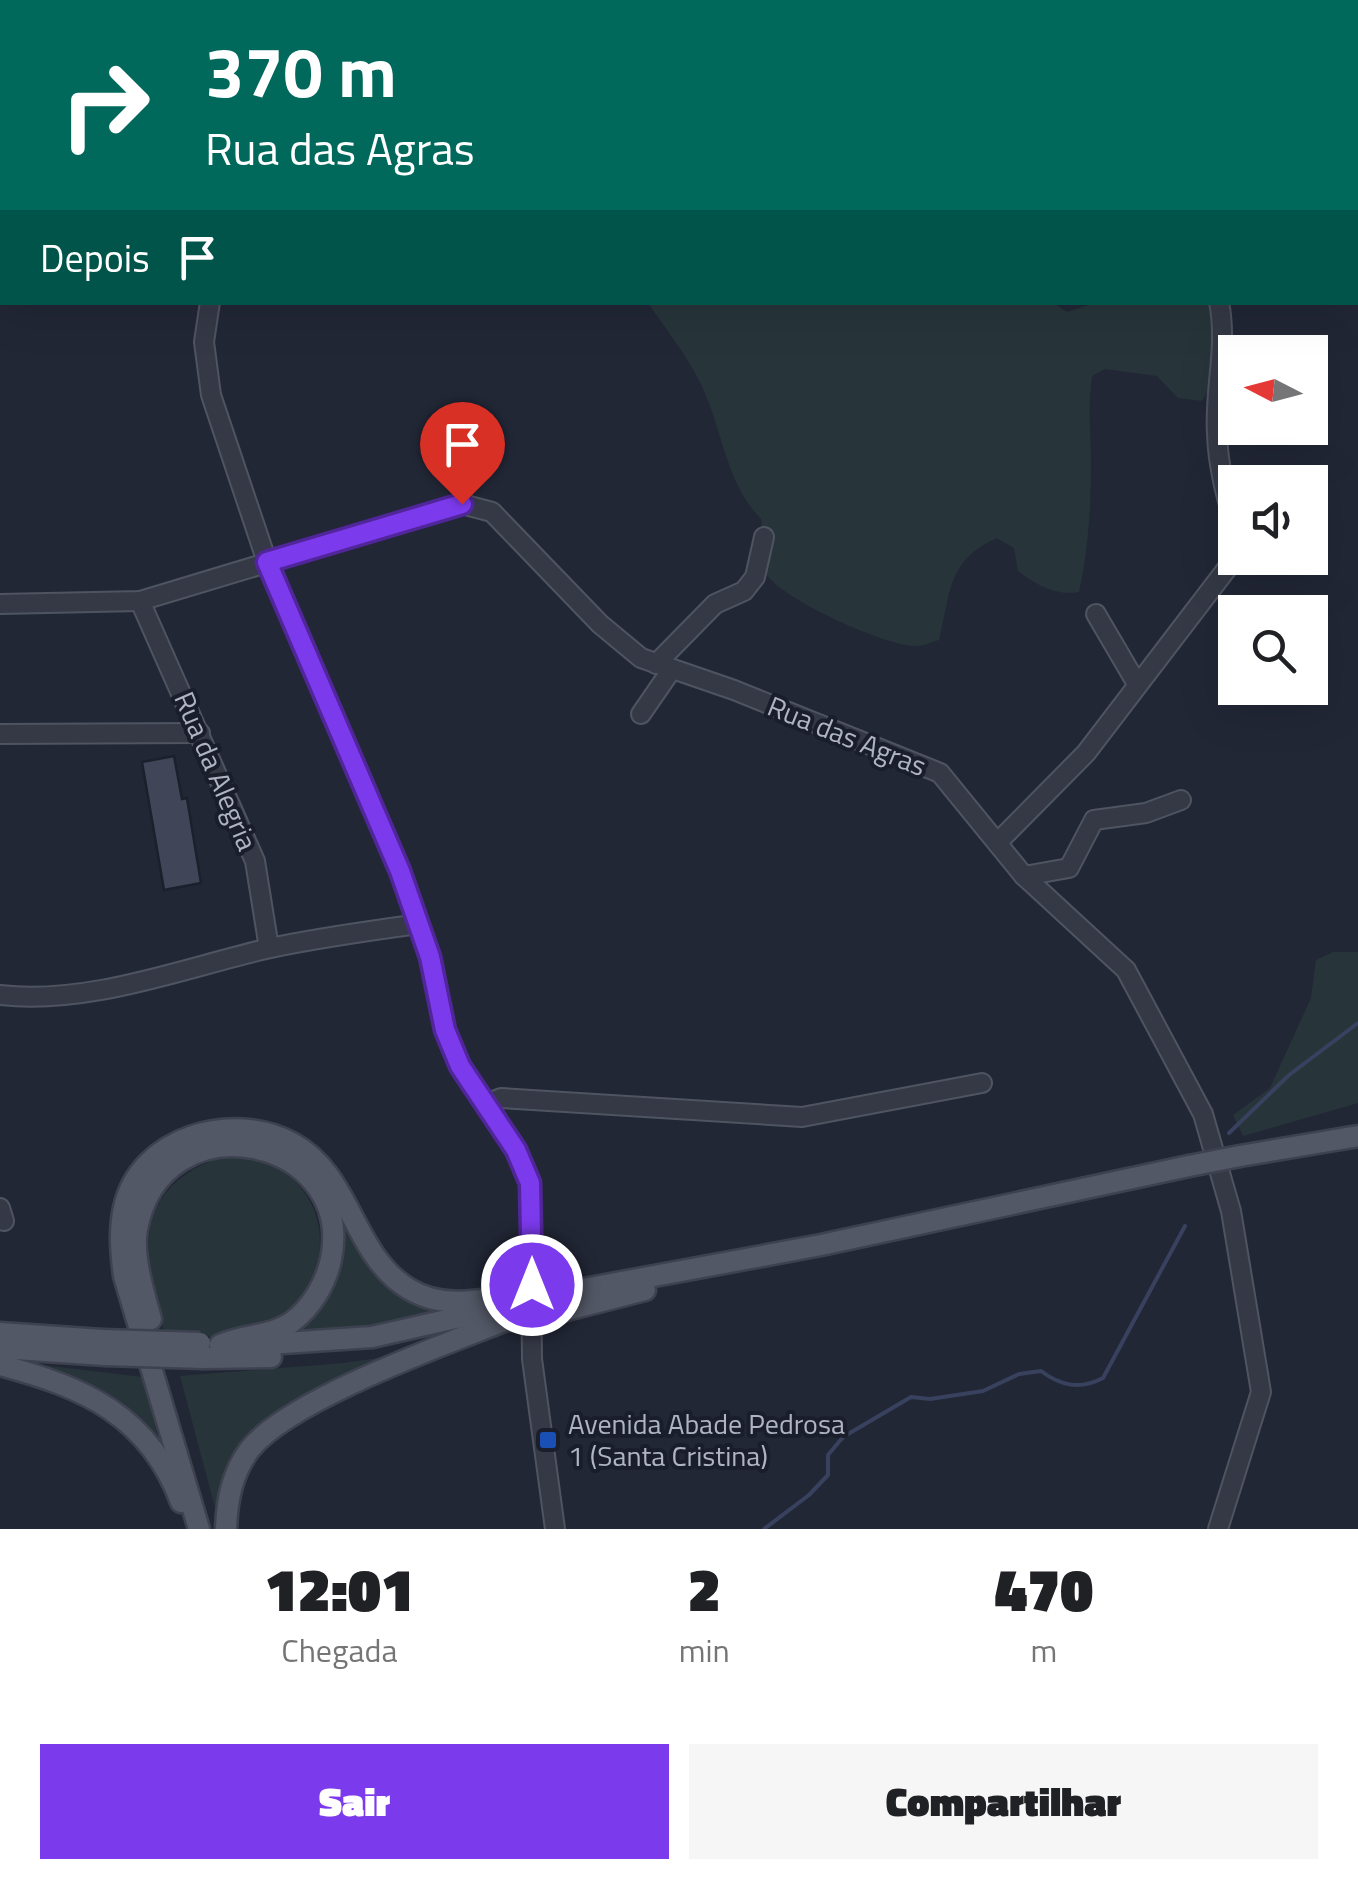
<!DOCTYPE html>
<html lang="pt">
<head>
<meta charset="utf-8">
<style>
	:root { --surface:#fff; --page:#f6f6f6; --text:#202124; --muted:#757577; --accent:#7c3aed }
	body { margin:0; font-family:"Titillium Web",sans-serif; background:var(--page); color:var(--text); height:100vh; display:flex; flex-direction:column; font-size:38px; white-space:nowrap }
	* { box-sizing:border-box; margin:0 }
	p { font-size:32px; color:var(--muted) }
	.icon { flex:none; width:55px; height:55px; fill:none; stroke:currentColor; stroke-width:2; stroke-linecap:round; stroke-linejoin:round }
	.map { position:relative; height:1529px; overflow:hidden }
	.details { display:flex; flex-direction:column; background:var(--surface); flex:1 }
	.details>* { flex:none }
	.top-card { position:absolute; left:0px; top:0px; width:1360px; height:305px; box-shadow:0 10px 40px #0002; background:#00695c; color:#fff; overflow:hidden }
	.needle { width:65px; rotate:276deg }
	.tools { position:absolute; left:1218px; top:335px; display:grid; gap:20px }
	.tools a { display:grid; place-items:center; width:110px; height:110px; border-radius:0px; background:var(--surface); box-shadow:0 10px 40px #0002; font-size:50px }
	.pin { position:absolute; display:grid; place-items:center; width:85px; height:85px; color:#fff; margin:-102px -42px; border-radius:50% 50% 50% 0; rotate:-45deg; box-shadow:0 0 10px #0007 }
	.pin .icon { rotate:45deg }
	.me { position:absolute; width:110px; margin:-55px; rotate:0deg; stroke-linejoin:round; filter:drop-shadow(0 0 8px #0008) }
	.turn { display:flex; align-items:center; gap:35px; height:210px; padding:0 40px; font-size:45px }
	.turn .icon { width:130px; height:130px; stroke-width:2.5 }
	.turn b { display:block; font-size:70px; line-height:85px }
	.then { display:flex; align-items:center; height:95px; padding:0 40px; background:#0003; gap:20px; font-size:38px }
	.eta { display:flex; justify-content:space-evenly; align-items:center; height:170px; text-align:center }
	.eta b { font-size:60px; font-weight:800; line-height:70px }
	.cta { display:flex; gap:20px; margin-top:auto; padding:20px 40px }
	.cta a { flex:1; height:115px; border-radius:0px; background:var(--accent); color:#fff; font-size:40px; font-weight:800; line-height:115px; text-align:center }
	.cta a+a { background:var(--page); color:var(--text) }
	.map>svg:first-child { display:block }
	.green { fill:#27353a }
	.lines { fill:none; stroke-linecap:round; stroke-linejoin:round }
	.stream { stroke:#38415e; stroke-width:4 }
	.building { fill:#404657; stroke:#1c202d; stroke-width:2.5 }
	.minor-casing { stroke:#4f5461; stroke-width:22 }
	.major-casing { stroke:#3e4250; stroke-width:25 }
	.minor { stroke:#353946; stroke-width:18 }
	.major { stroke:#535866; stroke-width:20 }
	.major-bridge-casing { stroke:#3e4250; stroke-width:25; stroke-linecap:butt }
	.major-bridge { stroke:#535866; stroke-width:20 }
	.route-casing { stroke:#51269a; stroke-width:25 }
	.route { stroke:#7c3aed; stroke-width:18 }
	.transit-dot { fill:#1a4fb4; stroke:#1a1e2b; stroke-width:4 }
	.labels { text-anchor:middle; stroke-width:8; stroke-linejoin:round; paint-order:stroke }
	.street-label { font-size:28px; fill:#afb4c3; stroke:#1a1e2b }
	.poi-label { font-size:28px; fill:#afb4c3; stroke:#1a1e2b; text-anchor:start }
</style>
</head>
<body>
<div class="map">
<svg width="1358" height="1529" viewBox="0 0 1358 1529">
	<rect width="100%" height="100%" fill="#222736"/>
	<g class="green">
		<path d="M1052 302 1067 312 1095 303H1211C1220 331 1219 377 1202 401L1178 398 1157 376 1105 369 1092 376C1088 403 1090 429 1091 456 1091 501 1089 547 1079 592 1055 596 1037 585 1018 571L1014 548 997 538C947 560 951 592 939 640 932 642 923 646 916 646 885 646 784 600 767 575 758 560 760 537 762 520 724 482 723 427 699 380 685 353 665 328 648 303Z"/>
		<polygon points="1333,952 1358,952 1358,1103 1243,1136 1233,1115 1270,1088 1311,998 1316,960"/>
		<path d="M220 1157C235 1157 252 1156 266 1162 345 1197 333 1301 258 1330 230 1341 194 1335 165 1335 144 1256 128 1192 220 1157Z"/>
		<path d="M336 1210C365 1268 380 1287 440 1315L283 1337C339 1302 345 1273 336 1210Z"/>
		<polygon points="412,1353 264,1428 217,1515 180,1376 344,1363"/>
		<polygon points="9,1361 142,1377 164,1459 131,1422"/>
	</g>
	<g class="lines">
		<g class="stream">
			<polyline points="1229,1133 1289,1075 1358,1023"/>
			<path d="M764 1529 809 1495 828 1475V1455L843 1437 911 1397 930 1399 983 1391 1019 1374 1041 1371C1061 1386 1080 1390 1103 1378L1185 1226"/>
		</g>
	</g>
	<polygon class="building" points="174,756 182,799 187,798 201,883 164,890 142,762"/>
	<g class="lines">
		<g class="minor-casing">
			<g id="minor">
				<polyline points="212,0 213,2"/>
				<polyline points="887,0 888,2"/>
				<polyline points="324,2 324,0"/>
				<polyline points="1069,2 1071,0"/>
				<polyline points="210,302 204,342 211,395 267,562 400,871 430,957 445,1030 460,1066 516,1149 530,1183 532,1359 555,1529"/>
				<path d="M1219 302C1228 348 1214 389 1217 434 1218 466 1226 496 1235 526"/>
				<polyline points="140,601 255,861 269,948"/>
				<polyline points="0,604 140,601 462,504 492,512 600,624 641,658 734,690 940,773 1024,876 1126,970 1203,1114 1231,1211 1261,1392 1218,1529"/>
				<polyline points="1096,614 1137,684"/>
				<polyline points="656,664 715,604 744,591 755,577 764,537"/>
				<polyline points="641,714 672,669"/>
				<polyline points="0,734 200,733"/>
				<polyline points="998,842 1086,753 1235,558"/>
				<polyline points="1024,876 1069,868 1094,820 1146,813 1181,800"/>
				<path d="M0 995C89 1005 180 969 266 949 316 938 368 931 419 924"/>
				<polyline points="486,1104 501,1098 802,1117 982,1083"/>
				<polyline points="0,1208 4,1221"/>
			</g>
		</g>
		<g class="major-casing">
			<g id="major">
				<polyline points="1240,1156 1358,1136"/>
				<polyline points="568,1292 821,1245 1189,1166"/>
				<polyline points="567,1310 645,1290"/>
				<path d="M151 1319C144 1294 132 1255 137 1229 162 1096 356 1136 331 1259 326 1283 312 1307 292 1322 271 1337 243 1334 220 1345"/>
				<polyline points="0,1333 102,1340"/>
				<polyline points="253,1345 372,1337 491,1310"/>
				<polyline points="0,1348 105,1355"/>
				<polyline points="204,1358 271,1357"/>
				<path d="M0 1365C83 1387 149 1415 181 1502"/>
				<path d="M199 1529 124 1276C121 1253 119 1231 124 1208 139 1136 233 1111 292 1143 352 1175 352 1255 409 1289 442 1309 477 1301 513 1295"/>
				<path d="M226 1529C227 1500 232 1473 250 1449 289 1400 443 1345 504 1321"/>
			</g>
		</g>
		<use href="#minor" class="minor"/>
		<use href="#major" class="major"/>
		<g class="major-bridge-casing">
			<g id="major-bridge">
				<polyline points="1189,1166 1240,1156"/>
				<polyline points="507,1305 568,1292"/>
				<polyline points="504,1321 567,1310"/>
				<polyline points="102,1340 200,1343"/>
				<polyline points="105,1355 204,1358"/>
			</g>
		</g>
		<use href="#major-bridge" class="major-bridge"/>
	</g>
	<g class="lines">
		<g class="route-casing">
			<polyline id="route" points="462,504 267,562 400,871 430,957 445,1030 460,1066 516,1150 530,1183 532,1285"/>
		</g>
		<use href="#route" class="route"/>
	</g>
	<rect class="transit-dot" x="538" y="1430" width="20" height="20" rx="5"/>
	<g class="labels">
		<g class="street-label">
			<text transform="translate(847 736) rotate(22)" y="10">Rua das Agras</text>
			<text transform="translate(216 771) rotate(67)" y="10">Rua da Alegria</text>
		</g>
		<g class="poi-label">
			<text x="568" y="1434">Avenida Abade Pedrosa<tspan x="568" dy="32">1 (Santa Cristina)</tspan></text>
		</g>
	</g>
</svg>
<div class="tools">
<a><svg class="needle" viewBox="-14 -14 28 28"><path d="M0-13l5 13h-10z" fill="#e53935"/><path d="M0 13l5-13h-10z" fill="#757577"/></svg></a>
<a><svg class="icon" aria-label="sound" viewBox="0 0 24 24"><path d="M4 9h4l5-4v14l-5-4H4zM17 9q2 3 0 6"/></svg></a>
<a><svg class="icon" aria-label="search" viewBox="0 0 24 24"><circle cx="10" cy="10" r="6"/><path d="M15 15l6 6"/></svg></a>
</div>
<div class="pin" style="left:462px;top:504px;background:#d93025"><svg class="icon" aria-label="arrive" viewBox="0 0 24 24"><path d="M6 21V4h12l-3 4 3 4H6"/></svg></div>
<svg class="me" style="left:532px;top:1285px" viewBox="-20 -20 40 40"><circle r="17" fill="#7c3aed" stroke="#fff" stroke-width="3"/><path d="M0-11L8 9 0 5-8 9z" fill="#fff"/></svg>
<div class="top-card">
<div class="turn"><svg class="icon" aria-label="right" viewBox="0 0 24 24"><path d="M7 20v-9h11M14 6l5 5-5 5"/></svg><div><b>370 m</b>Rua das Agras</div></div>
<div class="then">Depois<svg class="icon" aria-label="arrive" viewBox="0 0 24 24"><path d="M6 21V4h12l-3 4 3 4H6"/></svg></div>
</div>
</div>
<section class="details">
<div class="eta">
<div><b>12:01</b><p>Chegada</p></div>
<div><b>2</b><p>min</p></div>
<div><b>470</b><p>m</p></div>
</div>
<div class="cta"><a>Sair</a><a>Compartilhar</a></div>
</section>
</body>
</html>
